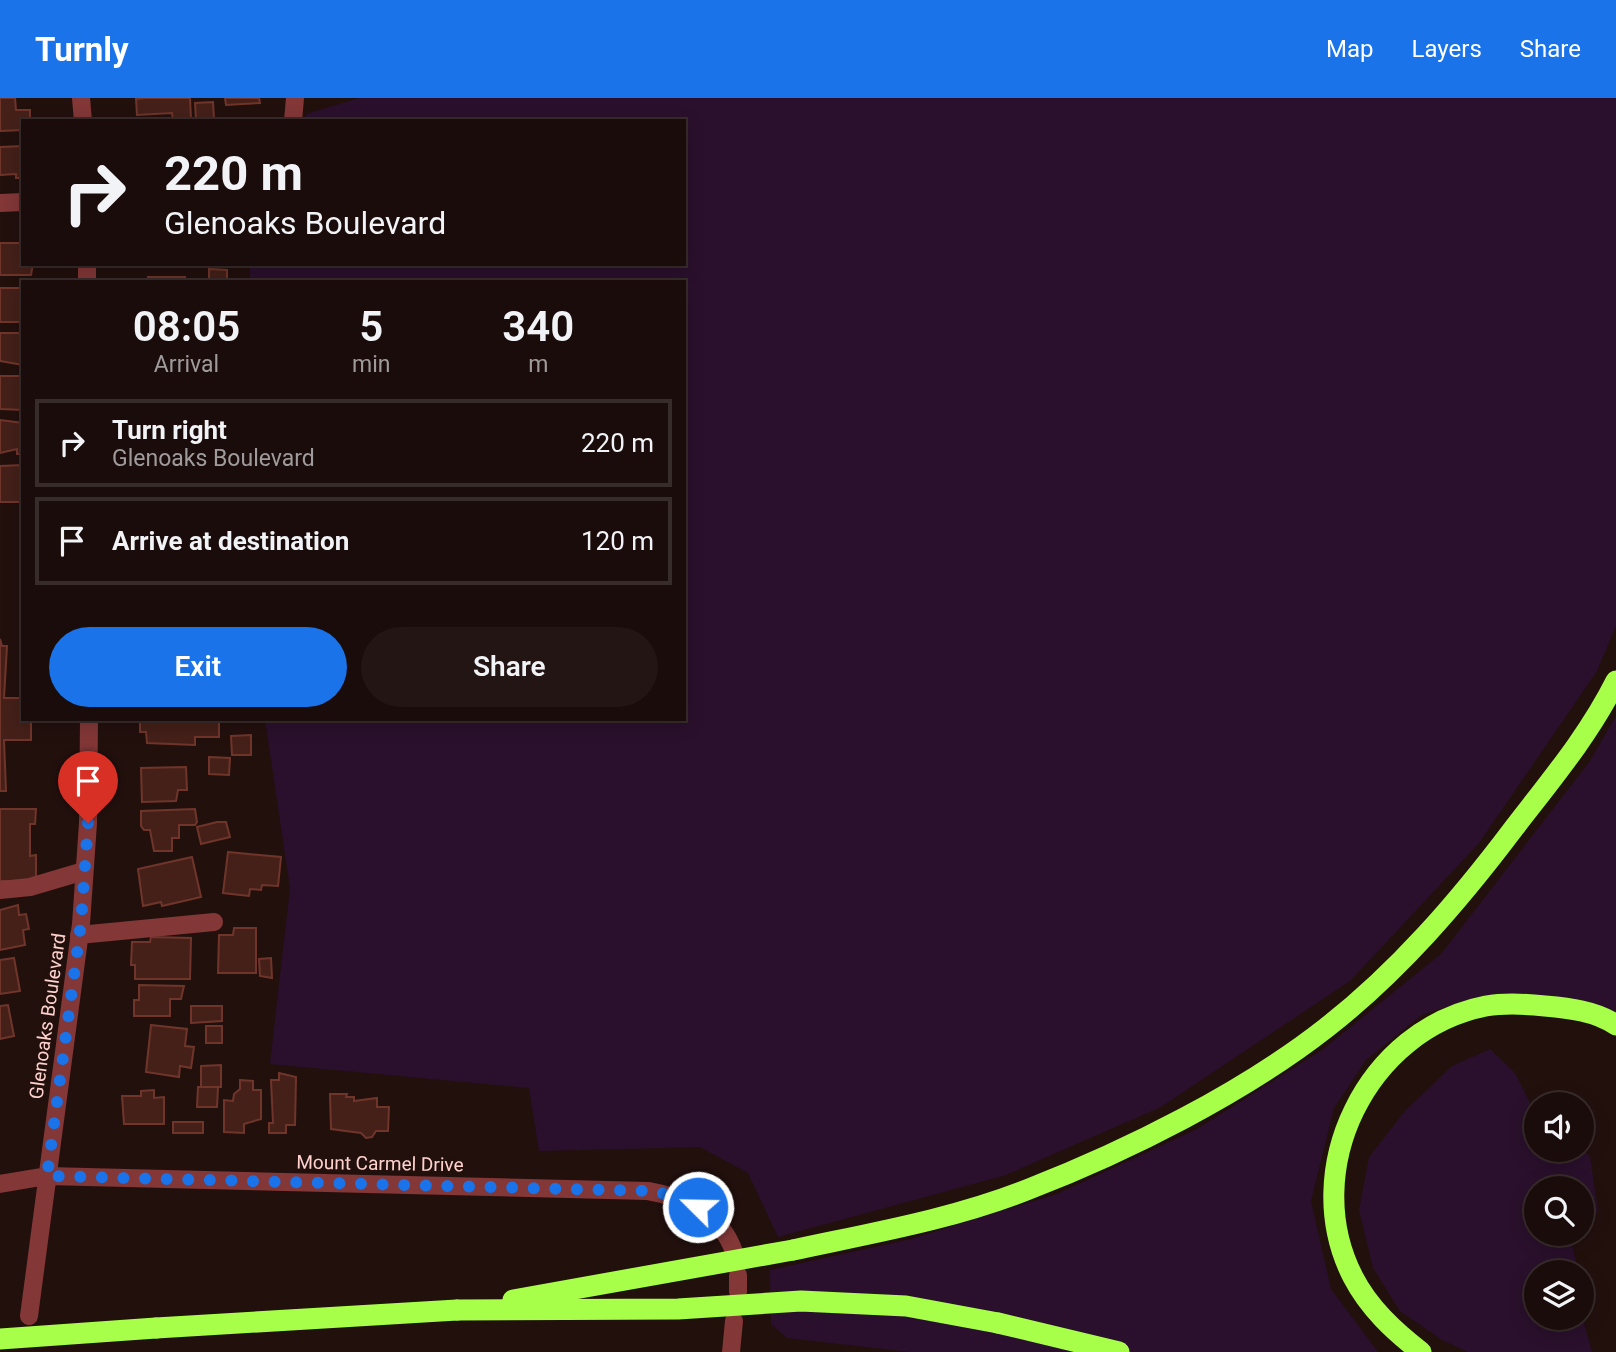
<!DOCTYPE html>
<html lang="en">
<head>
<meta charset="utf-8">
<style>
	:root { --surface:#1a0c0a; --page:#231513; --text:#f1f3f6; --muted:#9f9b9c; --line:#382c2b; --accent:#1a73e8 }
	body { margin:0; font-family:Roboto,sans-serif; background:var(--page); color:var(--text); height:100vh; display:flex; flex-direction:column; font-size:26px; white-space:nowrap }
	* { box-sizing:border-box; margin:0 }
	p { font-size:23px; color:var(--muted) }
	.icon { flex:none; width:38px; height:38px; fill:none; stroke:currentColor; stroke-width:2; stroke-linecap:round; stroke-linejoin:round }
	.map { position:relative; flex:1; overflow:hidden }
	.drawer { position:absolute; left:21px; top:182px; width:665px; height:441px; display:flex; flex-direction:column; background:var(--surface); border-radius:0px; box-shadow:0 4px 18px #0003,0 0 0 2px var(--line) }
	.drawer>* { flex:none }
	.top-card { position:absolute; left:21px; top:21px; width:665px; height:147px; border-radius:0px; box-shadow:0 4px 18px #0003,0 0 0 2px var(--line); background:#1a0c0a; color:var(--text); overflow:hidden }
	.fabs { position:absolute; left:1524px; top:994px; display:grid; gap:14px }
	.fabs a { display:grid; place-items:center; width:70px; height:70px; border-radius:50%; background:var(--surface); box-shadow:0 4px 18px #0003,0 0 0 2px var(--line); font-size:35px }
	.pin { position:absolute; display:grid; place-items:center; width:60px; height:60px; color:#fff; margin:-72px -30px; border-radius:50% 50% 50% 0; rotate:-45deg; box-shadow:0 0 7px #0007 }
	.pin .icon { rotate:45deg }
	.me { position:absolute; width:77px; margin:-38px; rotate:293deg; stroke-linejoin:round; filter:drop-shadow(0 0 5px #0008) }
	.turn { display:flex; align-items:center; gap:24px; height:147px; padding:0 28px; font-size:32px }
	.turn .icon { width:91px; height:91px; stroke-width:2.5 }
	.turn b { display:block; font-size:49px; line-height:60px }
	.eta { display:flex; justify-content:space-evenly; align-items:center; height:119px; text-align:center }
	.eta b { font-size:42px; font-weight:600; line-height:49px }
	.button { display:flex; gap:14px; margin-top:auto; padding:14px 28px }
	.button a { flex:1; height:80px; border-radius:42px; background:var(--accent); color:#fff; font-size:28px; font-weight:600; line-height:80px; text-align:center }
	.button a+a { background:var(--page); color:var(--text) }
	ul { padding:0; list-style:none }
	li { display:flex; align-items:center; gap:21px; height:88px; margin:0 14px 10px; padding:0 14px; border:4px solid var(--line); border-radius:0px }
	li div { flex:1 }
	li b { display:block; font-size:26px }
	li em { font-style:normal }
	header { display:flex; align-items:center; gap:42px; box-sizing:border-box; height:98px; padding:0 35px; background:var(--accent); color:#fff }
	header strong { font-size:33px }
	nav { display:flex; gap:38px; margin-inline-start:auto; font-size:24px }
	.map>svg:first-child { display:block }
	.green { fill:#2a102c }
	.building { fill:#442019; stroke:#70352a; stroke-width:2 }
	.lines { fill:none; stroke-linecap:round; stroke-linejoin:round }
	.minor { stroke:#833737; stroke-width:18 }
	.highway { stroke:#a8ff49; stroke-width:21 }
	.highway-bridge { stroke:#a8ff49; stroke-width:21 }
	.route { stroke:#1a73e8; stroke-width:12; stroke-dasharray:0 21.6 }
	.labels { text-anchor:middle; stroke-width:7; stroke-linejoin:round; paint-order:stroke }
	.street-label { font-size:19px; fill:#ffd2ce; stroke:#22100d }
</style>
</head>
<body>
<header>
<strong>Turnly</strong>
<nav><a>Map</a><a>Layers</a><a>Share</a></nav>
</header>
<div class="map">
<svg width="1616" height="1254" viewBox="0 0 1616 1254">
	<rect width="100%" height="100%" fill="#22100d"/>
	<g class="green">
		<polygon points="359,0 1616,0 1616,528 1597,573 1479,745 1350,883 1161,1009 1006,1077 778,1139 748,1075 700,1049 539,1053 529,990 270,966 290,790 265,621 684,621 684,184 250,184 250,166 684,166 684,23 306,23 306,16"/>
		<polygon points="1616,618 1616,919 1531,897 1474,901 1423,916 1366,962 1334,1010 1311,1103 1331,1191 1378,1254 910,1254 787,1240 771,1226 770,1172 907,1142 1057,1096 1197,1031 1322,952 1441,856 1590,663"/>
		<polygon points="1490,951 1515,975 1536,1017 1536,1052 1582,1052 1590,1058 1598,1113 1582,1132 1582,1090 1536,1090 1536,1136 1578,1136 1571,1144 1579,1174 1536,1174 1536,1220 1582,1218 1592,1254 1468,1254 1442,1242 1400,1213 1373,1170 1359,1112 1369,1059 1405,1013 1452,968"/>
	</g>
	<g class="building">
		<polygon points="0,0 15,0 16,12 30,12 30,23 23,23 23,32 0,33"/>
		<polygon points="145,0 190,0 191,22 173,23 172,15 137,17 136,1"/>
		<polygon points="225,0 259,0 260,5 226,7"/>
		<polygon points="213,4 214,20 196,22 195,5"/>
		<polygon points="23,48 23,80 16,80 16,76 0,77 0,49"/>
		<polygon points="0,145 23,145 23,166 33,166 31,177 0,177"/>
		<polygon points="209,171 227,172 227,184 209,184"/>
		<rect x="148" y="179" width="37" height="5"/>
		<rect x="0" y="190" width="23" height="34"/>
		<polygon points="0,235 23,235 23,267 0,263"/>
		<polygon points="0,278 23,278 23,312 0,311"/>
		<polygon points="0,322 23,325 23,356 17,356 17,351 0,355"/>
		<polygon points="23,367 23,404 0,404 0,368"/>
		<polygon points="0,541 2,548 7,548 4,600 23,600 23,621 31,621 31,642 4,642 6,693 0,693"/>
		<polygon points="140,621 219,621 219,639 195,639 195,647 147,645 146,634 140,634"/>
		<polygon points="251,637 251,657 232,657 231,638"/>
		<polygon points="209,659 230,660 229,677 209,676"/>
		<polygon points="186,669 187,692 178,692 176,703 142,704 141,670"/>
		<polygon points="0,711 36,711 35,726 30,726 30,758 36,757 36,783 0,783"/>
		<polygon points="195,711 197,724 195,727 179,727 179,740 172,740 172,753 154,753 150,732 144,732 141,728 141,713"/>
		<polygon points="217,724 226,724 230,739 201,746 197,729"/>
		<polygon points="228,754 281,759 278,788 262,787 261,792 250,791 249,798 223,795"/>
		<polygon points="192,759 201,799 162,808 161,804 143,808 138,771"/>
		<polygon points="18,807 19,817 26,816 29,831 23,832 25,847 0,852 0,812"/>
		<polygon points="234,830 256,830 256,875 218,875 219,837 233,837"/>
		<polygon points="151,839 191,840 190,881 135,881 135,867 131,867 132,844 150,844"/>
		<polygon points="14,860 20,893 0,896 0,862"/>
		<polygon points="271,860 272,880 260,878 259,861"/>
		<polygon points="139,887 184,888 183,892 181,901 170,901 170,918 134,918 134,902 139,902"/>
		<polygon points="8,907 14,938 0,941 0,908"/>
		<polygon points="191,908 222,908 222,923 191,925"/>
		<polygon points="151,927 187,931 185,948 194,949 191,970 180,968 179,979 146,974"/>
		<rect x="206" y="928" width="16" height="17"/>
		<polygon points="221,967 221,989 201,989 201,968"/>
		<polygon points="279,975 296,979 295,1027 286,1027 286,1035 269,1035 269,1025 273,1025 271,982 279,982"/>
		<polygon points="240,982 253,983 253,992 261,992 261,1021 244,1026 244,1035 224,1034 224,1002 233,1003 234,996 240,991"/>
		<polygon points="198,989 218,989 217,1009 197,1009"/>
		<polygon points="154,992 154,1000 164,999 164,1026 124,1026 122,998 141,998 141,993"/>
		<polygon points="330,996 347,996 346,999 354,999 354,1003 377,1000 377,1009 389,1009 388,1033 376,1033 372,1039 366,1040 361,1035 331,1031"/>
		<rect x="173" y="1024" width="30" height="11"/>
	</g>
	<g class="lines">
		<g class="minor">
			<polyline points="81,0 83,23"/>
			<polyline points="293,23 295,0"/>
			<polyline points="0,105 23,104"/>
			<polyline points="87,166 87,184"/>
			<polyline points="0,792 30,789 84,773"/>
			<polyline points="79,837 214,824"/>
			<path d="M0 1086 47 1078 648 1093C684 1099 722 1117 734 1154"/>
			<polyline points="738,1194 738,1177"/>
			<polyline points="29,1218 81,826 88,725 89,621"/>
			<polyline points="731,1254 734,1223"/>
		</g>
		<g class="highway">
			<path d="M793 1152C872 1135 954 1121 1029 1091 1127 1053 1243 995 1326 930 1398 874 1459 803 1514 730 1551 682 1589 637 1616 583"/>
			<polyline points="998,1225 1119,1254"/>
			<polyline points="156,1230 457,1212"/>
			<path d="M1421 1254C1394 1233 1369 1210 1353 1179 1298 1072 1367 931 1486 908 1504 905 1526 906 1545 908 1568 910 1596 913 1616 927"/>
		</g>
		<g class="highway-bridge">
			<polyline points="513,1202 793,1152"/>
			<polyline points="457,1212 678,1211 801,1203 906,1208 998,1225"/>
			<polyline points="0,1241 156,1230"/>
		</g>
	</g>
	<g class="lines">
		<polyline class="route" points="88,725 81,825 47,1078 648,1093 677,1098 698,1109"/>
	</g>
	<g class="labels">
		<g class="street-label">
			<text transform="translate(47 918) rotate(-82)" y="7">Glenoaks Boulevard</text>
			<text transform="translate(380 1065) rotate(1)" y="7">Mount Carmel Drive</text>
		</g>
	</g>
</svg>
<div class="fabs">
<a><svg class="icon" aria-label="sound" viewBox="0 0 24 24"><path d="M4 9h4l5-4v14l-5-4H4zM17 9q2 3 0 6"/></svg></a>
<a><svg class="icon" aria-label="search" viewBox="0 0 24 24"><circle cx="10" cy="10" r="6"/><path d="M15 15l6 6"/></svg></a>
<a><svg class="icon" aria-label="layers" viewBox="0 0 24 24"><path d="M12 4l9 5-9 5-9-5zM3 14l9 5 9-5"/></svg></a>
</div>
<div class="pin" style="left:88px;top:725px;background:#d93025"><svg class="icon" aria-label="arrive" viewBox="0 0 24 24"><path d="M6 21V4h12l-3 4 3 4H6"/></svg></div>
<svg class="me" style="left:698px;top:1109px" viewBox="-20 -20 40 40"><circle r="17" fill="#1a73e8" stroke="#fff" stroke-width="3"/><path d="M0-11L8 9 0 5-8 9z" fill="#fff"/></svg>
<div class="top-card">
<div class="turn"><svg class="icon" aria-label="right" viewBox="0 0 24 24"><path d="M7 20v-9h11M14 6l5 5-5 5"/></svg><div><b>220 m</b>Glenoaks Boulevard</div></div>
</div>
<section class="drawer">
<div class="eta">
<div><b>08:05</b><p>Arrival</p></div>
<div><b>5</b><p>min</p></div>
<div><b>340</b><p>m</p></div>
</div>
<ul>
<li><svg class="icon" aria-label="right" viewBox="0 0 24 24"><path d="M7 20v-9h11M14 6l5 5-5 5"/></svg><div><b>Turn right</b><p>Glenoaks Boulevard</p></div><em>220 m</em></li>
<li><svg class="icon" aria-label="arrive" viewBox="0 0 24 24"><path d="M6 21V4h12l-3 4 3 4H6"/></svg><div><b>Arrive at destination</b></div><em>120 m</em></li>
</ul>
<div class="button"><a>Exit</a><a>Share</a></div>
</section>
</div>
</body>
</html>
